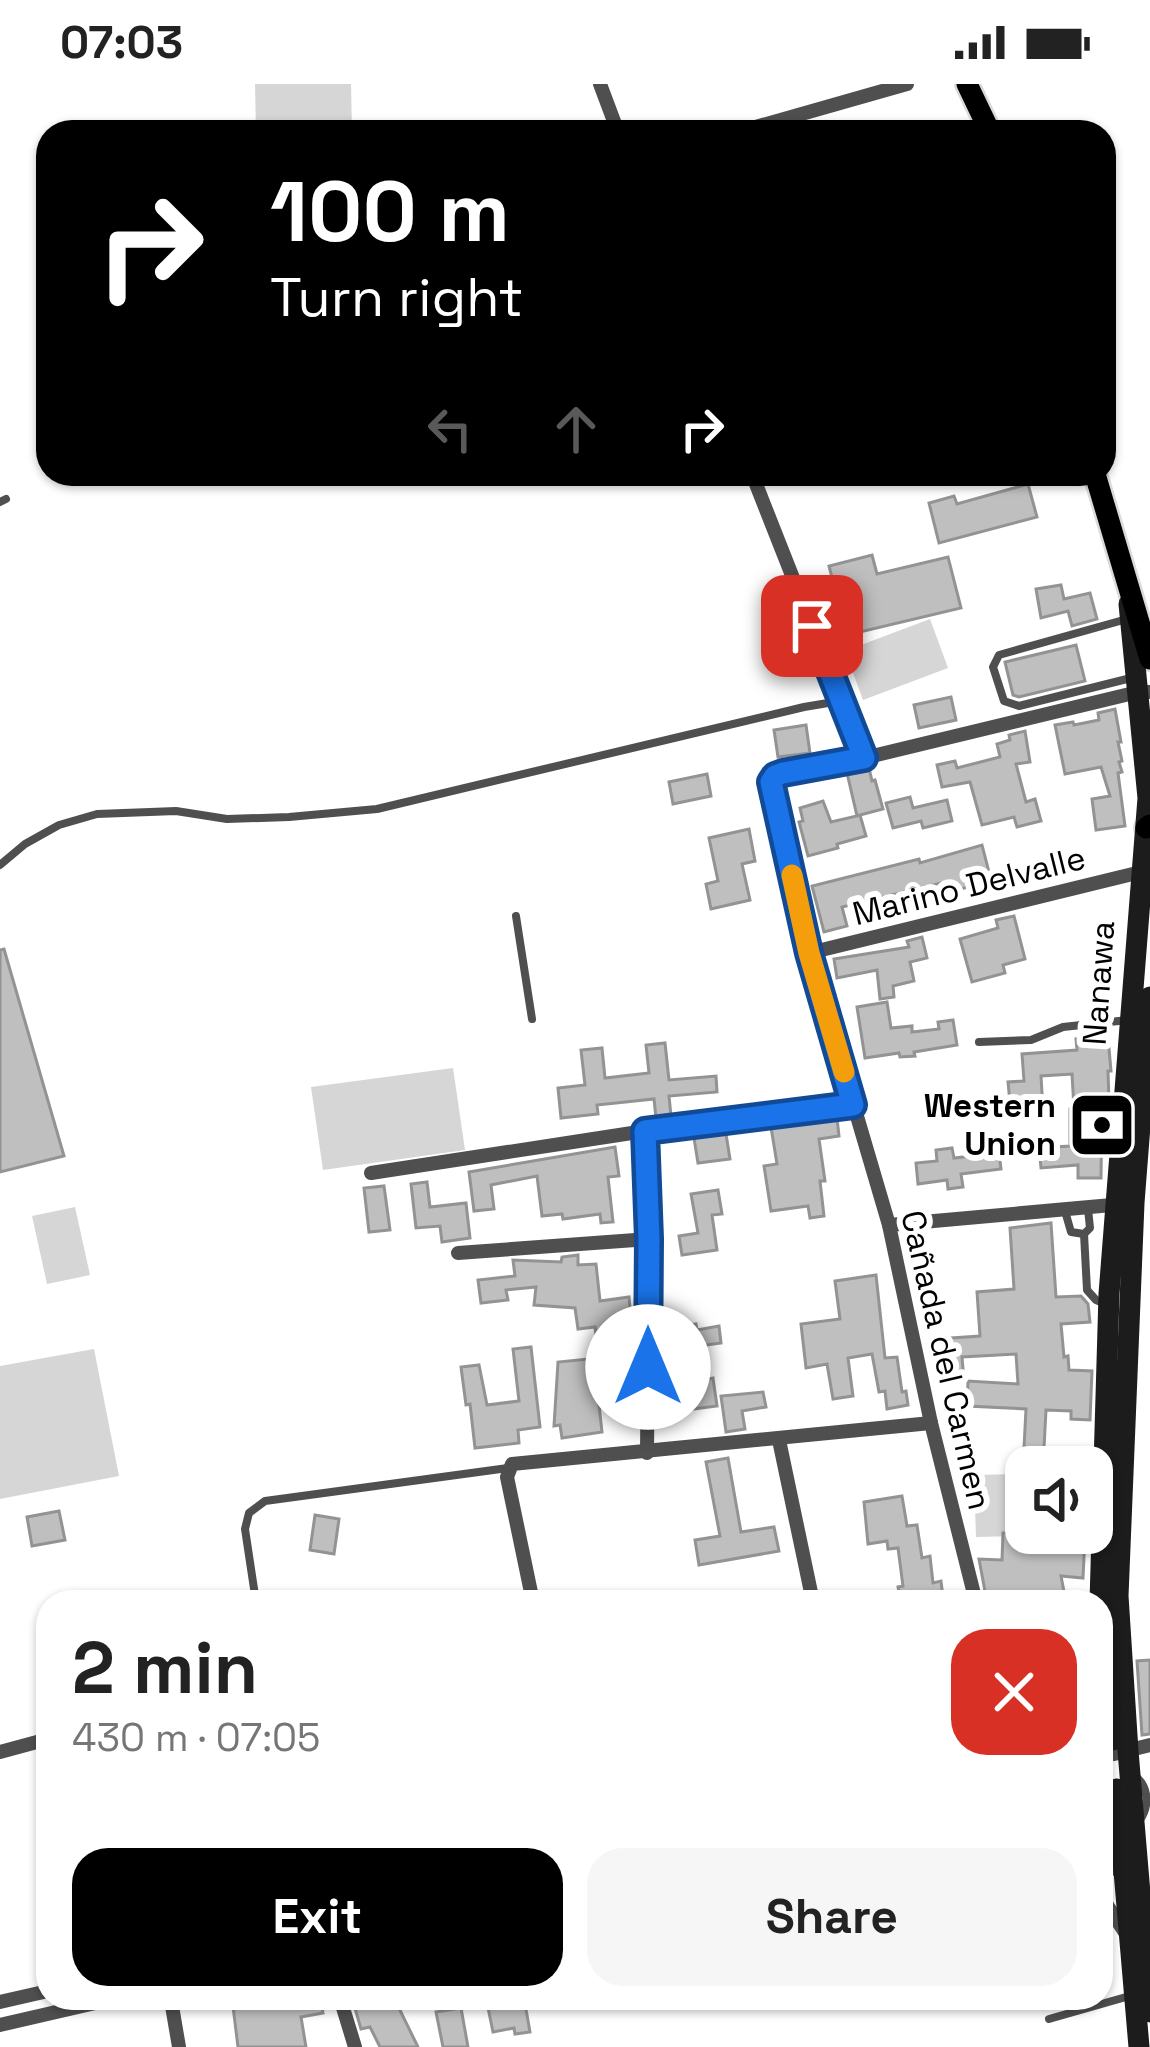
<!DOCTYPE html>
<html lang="en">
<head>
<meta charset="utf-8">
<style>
  body { margin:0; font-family:"Space Grotesk",sans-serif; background:#f6f6f6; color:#222; height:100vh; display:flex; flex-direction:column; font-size:45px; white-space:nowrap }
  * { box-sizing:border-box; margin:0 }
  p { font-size:39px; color:#767676 }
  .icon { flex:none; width:66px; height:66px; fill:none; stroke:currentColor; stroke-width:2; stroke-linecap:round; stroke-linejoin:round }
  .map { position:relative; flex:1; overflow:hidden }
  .sheet { position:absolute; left:36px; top:1506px; width:1077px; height:420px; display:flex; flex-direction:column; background:#fff; border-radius:36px; box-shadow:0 3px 9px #0004 }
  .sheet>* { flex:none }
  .top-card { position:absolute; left:36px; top:36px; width:1080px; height:366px; border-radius:36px; box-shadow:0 3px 9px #0004; background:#000; color:#fff; overflow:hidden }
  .tools { position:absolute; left:1005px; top:1362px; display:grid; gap:24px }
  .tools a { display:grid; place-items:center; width:108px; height:108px; border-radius:24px; background:#fff; box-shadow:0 3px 9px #0004; font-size:60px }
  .pin { position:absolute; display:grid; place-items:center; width:102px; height:102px; color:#fff; margin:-51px; border-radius:24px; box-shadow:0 6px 18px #0006 }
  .me { position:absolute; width:132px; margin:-66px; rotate:0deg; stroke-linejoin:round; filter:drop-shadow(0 0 9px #0008) }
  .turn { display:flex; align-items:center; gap:42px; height:252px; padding:0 36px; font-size:54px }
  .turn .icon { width:156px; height:156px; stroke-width:2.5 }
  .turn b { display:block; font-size:84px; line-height:102px }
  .lanes { display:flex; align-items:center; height:114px; padding:0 36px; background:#0003; justify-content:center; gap:60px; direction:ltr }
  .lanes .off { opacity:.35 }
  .round { display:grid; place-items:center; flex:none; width:126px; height:126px; border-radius:36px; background:#f6f6f6 }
  .headline { display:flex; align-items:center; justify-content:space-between; height:204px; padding:0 36px }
  h1 { font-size:72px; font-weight:800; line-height:90px }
  .cta { display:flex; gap:24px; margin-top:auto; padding:24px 36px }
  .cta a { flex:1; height:138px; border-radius:36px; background:#000; color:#fff; font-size:48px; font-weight:800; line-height:138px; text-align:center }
  .cta a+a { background:#f6f6f6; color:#222 }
  .status { display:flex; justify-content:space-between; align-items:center; height:84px; padding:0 60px; background:#fff; direction:ltr }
  .status svg { height:33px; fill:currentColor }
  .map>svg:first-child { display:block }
  .green { fill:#d6d6d6 }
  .building { fill:#bfbfbf; stroke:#939393; stroke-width:3 }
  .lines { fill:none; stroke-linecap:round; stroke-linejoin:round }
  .primary-casing { stroke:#dbdbdb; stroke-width:26 }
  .lane { stroke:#4f4f4f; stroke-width:8 }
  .street { stroke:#4f4f4f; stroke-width:14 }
  .secondary { stroke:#1c1c1c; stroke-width:21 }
  .primary { stroke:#000; stroke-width:21 }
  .route-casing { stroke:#114b97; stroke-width:30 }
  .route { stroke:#1a73e8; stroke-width:21 }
  .slow { stroke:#f59e0b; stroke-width:21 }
  .labels { text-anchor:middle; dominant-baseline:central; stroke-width:12; stroke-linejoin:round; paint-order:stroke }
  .street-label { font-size:33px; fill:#000; stroke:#fff }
  .poi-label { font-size:33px; font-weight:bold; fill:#000; stroke:#fff; text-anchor:end }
</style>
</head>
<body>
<div class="status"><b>07:03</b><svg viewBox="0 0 49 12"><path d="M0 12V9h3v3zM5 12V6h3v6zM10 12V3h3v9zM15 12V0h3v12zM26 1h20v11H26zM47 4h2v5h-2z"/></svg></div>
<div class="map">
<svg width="1150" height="1963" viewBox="0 0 1150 1963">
  <rect width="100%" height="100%" fill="#fff"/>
  <g class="green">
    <polygon points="255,0 351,0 352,48 256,48"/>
    <polygon points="930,535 948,584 863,616 845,567"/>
    <polygon points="453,984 465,1066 323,1086 311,1003"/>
    <polygon points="75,1123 90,1191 47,1200 32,1132"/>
    <polygon points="94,1265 119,1392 0,1415 0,1282"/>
    <polygon points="1016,1390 1019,1452 976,1453 974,1391"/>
  </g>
  <g class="building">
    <polygon points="1028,400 1037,433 939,459 929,419 954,412 957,420"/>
    <polygon points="872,471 877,490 948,473 961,524 839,553 827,502 834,501 829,482"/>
    <polygon points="1061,501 1064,515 1090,509 1097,535 1072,542 1068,527 1041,534 1036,505"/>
    <polygon points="1076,561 1085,597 1019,613 1013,611 1005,578"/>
    <polygon points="951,613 956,636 919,644 914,621"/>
    <polygon points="1115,625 1121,658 1118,658 1122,677 1119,678 1122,688 1118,689 1125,742 1096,746 1092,715 1110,712 1101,683 1065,690 1055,641 1073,638 1074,641 1099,636 1098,629"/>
    <polygon points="806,641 810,669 778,673 774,646"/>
    <polygon points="1025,647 1030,678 1016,680 1026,718 1035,715 1041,737 1017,743 1014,733 982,741 970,698 942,703 937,681 955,677 957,684 1000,673 997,660 1010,656 1009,651"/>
    <polygon points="869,684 872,697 875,696 883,725 860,731 866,752 837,760 838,764 808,772 799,738 803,737 800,724 823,717 831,738 857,732 847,689"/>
    <polygon points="707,690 711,712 673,720 669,698"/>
    <polygon points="910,713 913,724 947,716 952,737 923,744 921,737 893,744 886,719"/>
    <polygon points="749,745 755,777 742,780 750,816 711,825 706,800 718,797 709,754"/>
    <polygon points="982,761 991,796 944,810 941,799 842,823 847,842 824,848 812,802 919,775 920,779"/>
    <polygon points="1014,832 1025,875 1003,881 1005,889 972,898 960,855 998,844 996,836"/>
    <polygon points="922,853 927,874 910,878 914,897 893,902 894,913 880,915 877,886 837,894 834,875 909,863 907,857"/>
    <polygon points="4,865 64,1072 0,1088 0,866"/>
    <polygon points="887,918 891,944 912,942 912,948 939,945 938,938 953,936 957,961 914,968 915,972 900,973 899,969 865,974 857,923"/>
    <polygon points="1108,953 1111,987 1108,987 1109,1017 1102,1018 1101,1094 1078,1094 1078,1081 1041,1084 1039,1064 1070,1062 1070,1025 1074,1025 1072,990 1041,992 1043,1026 1011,1029 1008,998 1024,997 1022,970 1077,966 1076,955"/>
    <polygon points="665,959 669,996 716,992 717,1008 669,1012 671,1032 656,1034 654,1015 597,1021 598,1030 561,1034 558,1004 585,1001 581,966 602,964 605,994 649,989 646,961"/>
    <polygon points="837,1034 839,1052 819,1055 825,1097 820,1097 824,1132 810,1134 808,1122 771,1127 764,1082 777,1080 771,1043"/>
    <polygon points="726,1050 730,1075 698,1079 694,1054"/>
    <polygon points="615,1063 619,1092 608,1093 613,1138 601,1139 600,1130 563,1135 562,1130 542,1132 537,1092 491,1101 494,1125 474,1127 469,1088"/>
    <polygon points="952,1064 954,1074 999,1069 1001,1085 961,1090 963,1103 948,1105 947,1096 918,1100 916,1079 937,1077 936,1066"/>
    <polygon points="427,1098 430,1123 466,1119 470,1154 442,1158 440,1142 416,1144 411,1100"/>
    <polygon points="384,1102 390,1146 369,1148 364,1104"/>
    <polygon points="718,1106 722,1130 712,1131 717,1166 682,1171 679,1152 698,1149 691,1110"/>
    <polygon points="1051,1139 1056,1213 1081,1212 1088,1220 1090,1238 1061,1240 1064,1273 1068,1272 1069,1286 1092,1287 1090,1336 1071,1335 1071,1327 1046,1326 1043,1383 1023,1383 1026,1325 967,1322 968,1297 1018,1300 1016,1270 962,1273 964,1297 944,1298 942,1269 938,1269 937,1255 980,1252 977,1208 1014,1205 1010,1144"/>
    <polygon points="578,1171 578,1181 596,1180 600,1217 629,1213 631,1235 626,1235 630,1272 611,1275 614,1300 622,1299 624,1318 599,1321 602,1348 562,1354 560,1341 554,1342 558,1278 599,1274 595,1243 578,1245 575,1224 534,1221 536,1203 506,1206 508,1216 481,1219 478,1196 515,1192 513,1176 561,1178 562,1173"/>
    <polygon points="876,1191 885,1274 897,1273 902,1308 906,1307 908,1321 887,1325 885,1307 879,1308 872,1270 848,1274 853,1312 833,1315 827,1280 806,1284 801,1240 840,1235 835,1197"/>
    <polygon points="696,1240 697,1246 719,1242 721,1259 699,1262 704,1296 713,1294 717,1322 693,1325 689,1296 674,1298 672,1285 687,1283 681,1242"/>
    <polygon points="531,1263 540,1343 518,1346 519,1359 475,1364 470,1320 466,1321 461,1283 479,1281 487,1321 519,1317 513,1265"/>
    <polygon points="763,1308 766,1323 742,1327 745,1345 726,1348 721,1312"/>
    <polygon points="728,1374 741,1448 774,1443 779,1467 699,1481 695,1456 720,1452 706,1378"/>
    <polygon points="902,1412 907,1442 917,1441 922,1474 930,1472 933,1499 941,1497 943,1513 901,1518 898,1503 903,1502 898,1464 888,1465 887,1457 868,1460 864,1418"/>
    <polygon points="59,1427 65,1456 32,1462 27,1433"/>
    <polygon points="315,1431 339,1435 334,1470 310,1466"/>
    <polygon points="1003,1449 1085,1452 1083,1494 1061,1492 1066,1518 987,1518 979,1475 1002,1476"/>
    <polygon points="1150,1576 1150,1650 1142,1651 1137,1577"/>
    <polygon points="232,1914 320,1914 323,1929 301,1933 306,1963 238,1963"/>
    <polygon points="352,1914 394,1914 418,1963 380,1963 370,1943 361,1945"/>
    <polygon points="486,1914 524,1914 530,1948 515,1950 514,1944 493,1948"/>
    <polygon points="461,1924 468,1963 443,1963 436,1928"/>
  </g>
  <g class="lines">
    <g class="primary-casing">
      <g id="primary">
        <polyline points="967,0 990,48"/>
        <polyline points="1095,390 1150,575"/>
        <polyline points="1146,744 1150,741"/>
      </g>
    </g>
    <g class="lane">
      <polyline points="0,418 6,415"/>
      <polyline points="1127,535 999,571 993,583 1004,617 1019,622 1131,594"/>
      <polyline points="0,781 25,760 59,741 97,730 176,727 227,735 289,733 377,725 804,623 840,617"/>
      <polyline points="516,832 532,935"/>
      <polyline points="979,958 1031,956 1063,943 1128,936"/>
      <polyline points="1065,1127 1071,1148 1084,1150 1090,1144 1088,1125"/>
      <polyline points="1084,1150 1087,1206 1096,1216 1108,1221"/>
      <polyline points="256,1518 245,1445 249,1429 265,1417 508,1384"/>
      <path d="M1132,1690C1149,1700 1150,1721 1140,1736"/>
      <polyline points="1049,1935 1133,1911"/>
    </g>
    <g class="street">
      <polyline points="600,0 618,48"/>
      <polyline points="752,44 907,0"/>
      <polyline points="752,390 864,674"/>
      <polyline points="809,869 1141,788"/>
      <polyline points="645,1047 649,1155 647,1369"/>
      <polyline points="371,1089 645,1047 853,1021"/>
      <polyline points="889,1141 1123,1120"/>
      <polyline points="458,1169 649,1155"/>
      <polyline points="779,1356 813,1518"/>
      <polyline points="533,1518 507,1393 512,1380 931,1339"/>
      <polyline points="976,1518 931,1339 889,1141 809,869 771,698 775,692 783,689 864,674 1138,608 1150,608"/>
      <polyline points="0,1668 48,1655"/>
      <polyline points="1114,1670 1150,1661"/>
      <polyline points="1101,1779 1111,1785 1118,1783 1122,1776"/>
      <polyline points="1101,1812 1128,1853"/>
      <polyline points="173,1914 172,1922 179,1963"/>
      <polyline points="340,1914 355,1963"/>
      <polyline points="0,1918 48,1907"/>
      <polyline points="0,1941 117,1914"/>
    </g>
    <g class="secondary">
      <polyline points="1150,913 1134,1119 1118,1512 1128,1667 1150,1928"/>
      <polyline points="1100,1518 1109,1210 1148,714 1129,520"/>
      <polyline points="1101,1525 1113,1656"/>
      <polyline points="1117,1705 1139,1963"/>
    </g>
    <use href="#primary" class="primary"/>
  </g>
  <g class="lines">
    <g class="route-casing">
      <polyline id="route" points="648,1283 649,1155 645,1047 853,1021 809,869 771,698 775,692 783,689 864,674 812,542"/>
    </g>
    <use href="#route" class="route"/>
    <polyline class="slow" points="792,791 809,869 844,988"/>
  </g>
  <defs>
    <g id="bank-square" transform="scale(3.45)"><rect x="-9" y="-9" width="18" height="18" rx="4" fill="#000" stroke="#fff"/><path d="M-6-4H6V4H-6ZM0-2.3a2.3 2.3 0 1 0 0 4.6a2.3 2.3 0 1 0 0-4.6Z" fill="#fff"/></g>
  </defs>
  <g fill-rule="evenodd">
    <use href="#bank-square" x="1102" y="1041"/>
  </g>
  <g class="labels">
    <g class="street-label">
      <text transform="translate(969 802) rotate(-14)">Marino Delvalle</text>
      <text transform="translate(1099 899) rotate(-86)">Nanawa</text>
      <text transform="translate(946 1276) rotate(77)">Cañada del Carmen</text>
    </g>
    <g class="poi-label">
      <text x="1056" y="1022">Western<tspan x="1056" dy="38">Union</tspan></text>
    </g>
  </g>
</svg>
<div class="tools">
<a><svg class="icon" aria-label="sound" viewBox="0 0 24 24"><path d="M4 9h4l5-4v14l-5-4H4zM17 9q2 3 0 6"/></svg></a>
</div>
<div class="pin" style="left:812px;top:542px;background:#d93025"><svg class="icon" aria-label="arrive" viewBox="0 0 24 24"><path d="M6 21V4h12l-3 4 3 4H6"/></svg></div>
<svg class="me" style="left:648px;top:1283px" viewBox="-20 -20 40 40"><circle r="19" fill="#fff"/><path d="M0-13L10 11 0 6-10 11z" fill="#1a73e8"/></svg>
<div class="top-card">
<div class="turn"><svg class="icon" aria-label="right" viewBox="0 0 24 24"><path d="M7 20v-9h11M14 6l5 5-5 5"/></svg><div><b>100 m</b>Turn right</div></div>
<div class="lanes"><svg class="icon off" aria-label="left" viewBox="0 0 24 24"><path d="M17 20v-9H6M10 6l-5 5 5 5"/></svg><svg class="icon off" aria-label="ahead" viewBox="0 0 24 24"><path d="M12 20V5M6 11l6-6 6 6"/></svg><svg class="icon" aria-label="right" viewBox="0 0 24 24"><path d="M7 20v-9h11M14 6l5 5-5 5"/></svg></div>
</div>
<section class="sheet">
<div class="headline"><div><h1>2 min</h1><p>430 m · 07:05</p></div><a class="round" style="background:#d93025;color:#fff"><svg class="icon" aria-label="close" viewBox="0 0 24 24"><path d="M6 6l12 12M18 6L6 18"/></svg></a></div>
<div class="cta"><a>Exit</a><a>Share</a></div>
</section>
</div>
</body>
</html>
